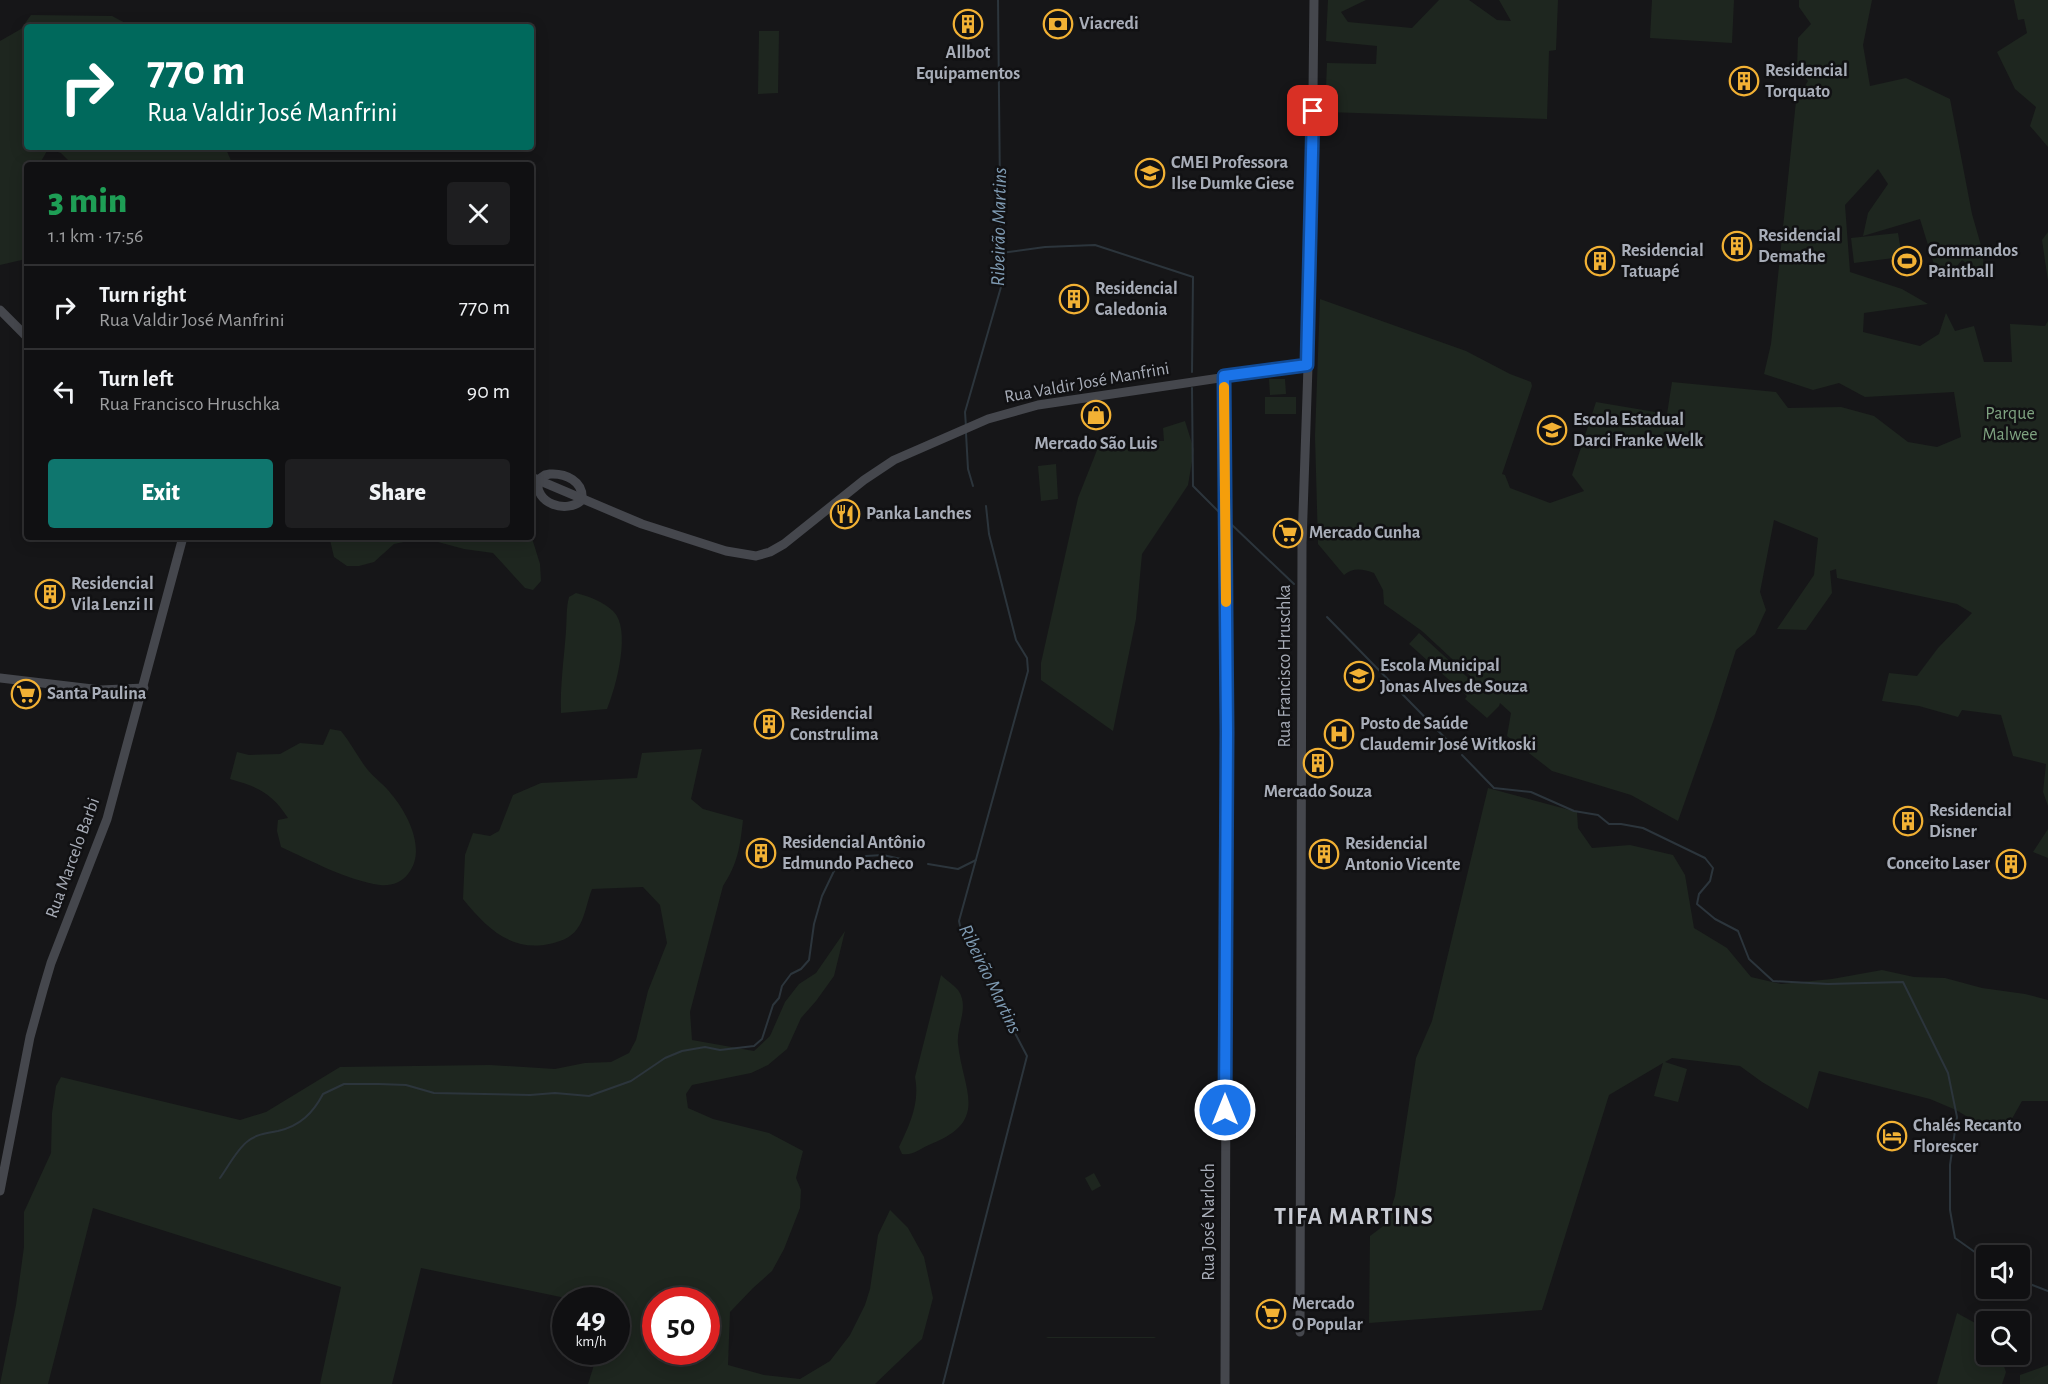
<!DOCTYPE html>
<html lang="en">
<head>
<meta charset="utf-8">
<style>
  body { margin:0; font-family:"Alegreya Sans",sans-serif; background:#1e1e20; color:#f1f3f6; height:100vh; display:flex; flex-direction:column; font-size:22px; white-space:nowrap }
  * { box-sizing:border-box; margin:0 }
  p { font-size:20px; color:#9c9d9f }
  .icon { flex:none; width:33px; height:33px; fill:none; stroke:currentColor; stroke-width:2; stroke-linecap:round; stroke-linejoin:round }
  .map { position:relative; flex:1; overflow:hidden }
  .details { position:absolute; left:24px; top:162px; width:510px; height:378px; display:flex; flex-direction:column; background:#101012; border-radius:6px; box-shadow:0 3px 15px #0003,0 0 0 2px #303032 }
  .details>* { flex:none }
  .hud { position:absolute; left:24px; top:24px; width:510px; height:126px; border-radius:6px; box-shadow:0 3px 15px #0003,0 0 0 2px #303032; background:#00695c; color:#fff; overflow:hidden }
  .tools { position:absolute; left:1976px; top:1245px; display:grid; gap:12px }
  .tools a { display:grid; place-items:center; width:54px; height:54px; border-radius:6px; background:#101012; box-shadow:0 3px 15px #0003,0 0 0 2px #303032; font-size:30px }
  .speed { position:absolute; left:552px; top:1287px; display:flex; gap:12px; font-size:30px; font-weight:700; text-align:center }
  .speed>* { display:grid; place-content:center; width:78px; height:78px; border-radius:50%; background:#101012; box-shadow:0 3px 15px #0003,0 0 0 2px #303032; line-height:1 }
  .speed small { font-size:15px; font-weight:400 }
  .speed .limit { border:9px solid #d22; background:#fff; color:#111 }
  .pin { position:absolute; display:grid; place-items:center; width:51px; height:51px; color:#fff; margin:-26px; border-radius:12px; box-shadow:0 3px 9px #0006 }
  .me { position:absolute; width:66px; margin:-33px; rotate:0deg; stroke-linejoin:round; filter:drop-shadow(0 0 4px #0008) }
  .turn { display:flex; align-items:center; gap:21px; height:126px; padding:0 24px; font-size:27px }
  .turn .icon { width:78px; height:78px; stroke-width:2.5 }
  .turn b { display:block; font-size:42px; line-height:51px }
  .round { display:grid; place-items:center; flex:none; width:63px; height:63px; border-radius:6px; background:#1e1e20 }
  .head { display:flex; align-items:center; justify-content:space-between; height:102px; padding:0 24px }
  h1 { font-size:36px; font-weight:800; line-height:45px; color:#1e9e55 }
  .primary-button { display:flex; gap:12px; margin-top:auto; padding:12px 24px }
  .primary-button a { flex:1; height:69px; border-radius:6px; background:#0f766e; color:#fff; font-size:24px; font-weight:800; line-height:69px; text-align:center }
  .primary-button a+a { background:#1e1e20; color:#f1f3f6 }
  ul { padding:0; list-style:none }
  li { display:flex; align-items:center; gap:18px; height:84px; padding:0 24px; border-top:2px solid #303032 }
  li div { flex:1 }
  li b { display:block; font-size:22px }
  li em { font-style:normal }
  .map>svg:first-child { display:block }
  .green { fill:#1e261f; fill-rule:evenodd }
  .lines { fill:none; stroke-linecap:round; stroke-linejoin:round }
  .stream { stroke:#2c353c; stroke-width:2 }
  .secondary { stroke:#45474d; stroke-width:9 }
  .route-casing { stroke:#114b97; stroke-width:15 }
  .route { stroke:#1a73e8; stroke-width:10 }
  .slow { stroke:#f59e0b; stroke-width:10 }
  .labels { text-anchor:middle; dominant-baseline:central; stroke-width:5; stroke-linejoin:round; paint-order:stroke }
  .poi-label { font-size:18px; font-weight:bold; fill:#a8adb8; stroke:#111113; text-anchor:start }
  .street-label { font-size:18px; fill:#a8adb8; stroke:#111113 }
  .park-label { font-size:18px; fill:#7fa381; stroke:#111113 }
  .water-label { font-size:20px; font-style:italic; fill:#7f9bb3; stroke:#111113 }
  .district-label { font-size:24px; font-weight:bold; letter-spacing:1.5px; fill:#c9ccd4; stroke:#111113 }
</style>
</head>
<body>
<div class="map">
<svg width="2048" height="1384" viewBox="0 0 2048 1384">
  <rect width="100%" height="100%" fill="#161618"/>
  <g class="green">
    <polygon points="1328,0 1366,0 1341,12 1348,22 1412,28 1439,0 1469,0 1497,20 1511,21 1499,0 1558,0 1556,50 1549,51 1547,119 1325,112 1327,63 1376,64 1377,46 1326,41"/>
    <polygon points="1652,0 1734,0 1732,43 1650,38"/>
    <path d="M1799,0H1872L1863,45L1870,86L1906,78L1950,99L1972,214L1982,249L1985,277L1962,260L1948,277L1936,271L1920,219L1863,236L1868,213L1888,184L1878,169L1845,205L1850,272L1902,289L1928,304L1864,313L1863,332L1920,346L1939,334L1946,313L1955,331L1974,326L1984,362H2012L2010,324L2045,326L2048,321V806L2043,792L2046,764L2013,756L2001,715L1962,710L1958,717L1919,706L1882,701L1889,673L1917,676L1938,648L1972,613L1957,604L1837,578L1836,569L1830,571L1832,593L1806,630L1777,629L1814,575L1818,538L1774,520L1760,592L1766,610L1755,634L1736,650L1714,719L1678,821L1631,795L1552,771L1507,736L1511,713L1500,703L1499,706L1487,718L1465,699L1467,696L1409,644L1419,633L1477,686L1479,684L1422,631L1384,604L1383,590L1374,573C1363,569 1353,567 1344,575L1318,544L1315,436L1320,299L1466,351L1510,374L1531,382L1532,386L1502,474L1505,475L1510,488L1550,503L1584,491L1572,475L1596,402L1667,414L1672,382L1776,392L1788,408L1841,407L1874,416L1908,442L1937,447L1961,437L1954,392L1865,397L1839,383L1813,390L1764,374L1771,344L1796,101L1808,81L1797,69L1798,38L1811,24L1799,7Z"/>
    <polygon points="2014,0 2048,0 2048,147 2030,126 2036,107 2015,89 1997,52 2027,33 2024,19 2018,20"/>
    <polygon points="31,15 112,16 133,27 27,27 27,147 225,147 233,165 73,165 61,153 48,149 39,165 27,165 27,292 26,259 0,265 0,41 21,29"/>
    <polygon points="759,31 779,31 778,93 758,94"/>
    <polygon points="2048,232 2048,281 2042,240"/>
    <polygon points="1898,233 1902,257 1854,263 1851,238"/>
    <polygon points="1269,379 1285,379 1286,394 1270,395"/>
    <rect x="1265" y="397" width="31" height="17"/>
    <polygon points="1185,421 1194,450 1188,485 1142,554 1136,619 1113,731 1041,680 1041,663 1078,498 1101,440 1164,441 1163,428"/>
    <polygon points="1056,464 1058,499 1041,501 1038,466"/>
    <polygon points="531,535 540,564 541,581 533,590 525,588 493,553 464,549 423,538 394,544 374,562 359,566 347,566 334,557 330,540 330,537 531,537"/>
    <path d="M576,593C590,597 602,601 613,611C632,629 616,687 607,709L561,713C560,685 564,659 566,631C567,619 566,608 569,597Z"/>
    <path d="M330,729L341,731C351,743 357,756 367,769C374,778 385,785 392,795C408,814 427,851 408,874C401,883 391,886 380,885C346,880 312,861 281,847L277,831L278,820L288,818C272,793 258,787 230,779L237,752L249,755L280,754L300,743L323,745Z"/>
    <path d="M702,749L691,799L703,809L743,820C740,847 738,863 723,886L690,1012L692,1040L754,1051L770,1036L785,1002L799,984L816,973L845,931L834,976L816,1001L801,1018L787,1049L768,1065L751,1073L692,1085L686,1094L688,1108L713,1119L769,1133L803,1151L796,1178L801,1190L800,1208L784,1249L772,1271L753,1288L730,1312L728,1365L764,1375L800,1379L830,1361L850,1335L865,1305L870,1289L878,1235L890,1210L908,1228L924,1257L933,1298L922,1339L875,1384H588L598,1352H616V1300H575L421,1268L392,1384H320L341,1287L93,1208L48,1384H0L16,1305L24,1247V1212L51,1153L52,1113L56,1086L61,1077L240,1120L266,1112L340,1067L490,1065L555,1069L585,1063L611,1062L629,1053L636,1040L648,991L667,943L660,905L643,887L592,889C587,901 585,919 577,929C571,938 559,942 549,944C510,952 486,927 463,899L465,855L473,833L490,836L499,831L513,795L541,783L637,778L642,753ZM656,1300H706V1352H656Z"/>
    <polygon points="1488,788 1577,812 1578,828 1592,848 1630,845 1673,855 1685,875 1694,928 1727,948 1751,977 1781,984 1832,979 1882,970 1914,977 1945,978 1982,988 2025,994 2048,1000 2048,1101 2022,1101 2005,1131 1983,1126 1956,1110 1930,1099 1819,1071 1808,1109 1762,1082 1740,1066 1672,1058 1665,1062 1687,1069 1678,1102 1654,1096 1663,1063 1609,1095 1542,1310 1369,1323 1370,1236 1386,1224 1395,1196 1416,1058 1432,1021"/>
    <polygon points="2048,829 2048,858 2033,852"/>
    <path d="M941,975C946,980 954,985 958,990C970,1007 956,1026 958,1044C963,1091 990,1120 931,1144C921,1148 913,1156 902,1154L899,1147C910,1124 920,1103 915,1077Z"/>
    <polygon points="1094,1173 1101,1186 1092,1191 1085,1178"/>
    <polygon points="1957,1313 1986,1329 1986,1354 2000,1355 2006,1372 2002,1384 1937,1384"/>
    <polygon points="1048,1337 1154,1337 1156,1338 1046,1338"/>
    <polygon points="2048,1365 2048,1384 2020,1384 2020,1375"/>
  </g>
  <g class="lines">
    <g class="stream">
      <polyline points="1001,253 1045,247 1095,245 1193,277 1192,372"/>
      <polyline points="1192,388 1193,486 1221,514"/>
      <polyline points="966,427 965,412 1001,287 998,0"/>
      <polyline points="966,433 968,469 973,486"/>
      <polyline points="1231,524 1294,584"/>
      <polyline points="1327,617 1452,745"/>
      <polyline points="1462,755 1494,788 1531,792 1574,811 1598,815 1609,824 1621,824 1643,828 1705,858 1713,868 1710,881 1699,894 1697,904 1715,919 1738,931 1749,959 1773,981 1828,984 1903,982 1948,1073 1957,1117 1950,1165 1950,1210 1955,1238 1986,1260"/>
      <polyline points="866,856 883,855 910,861"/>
      <polyline points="928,864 958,869 976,860"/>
      <path d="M220,1178C228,1167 237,1149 248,1141C257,1134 267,1133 278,1131C300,1126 313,1113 323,1094L344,1084H379L406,1085L434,1093L530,1095L555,1093L589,1096L631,1081L665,1058L682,1051L705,1047L720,1050L754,1046L762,1039L773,1005L779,998L782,986L791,974L801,969L809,960L814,924L822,896L834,871L846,862"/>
      <polyline points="2019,1280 2048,1291"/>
      <polyline points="943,1384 1027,1056 961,930 959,921 1028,671 1027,658 1016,640 989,534 986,506"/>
    </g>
    <g class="secondary">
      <polyline points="0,310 27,337"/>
      <polyline points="1224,376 1227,732 1225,1384"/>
      <path d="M550,474C565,473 584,481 582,500C567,514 534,504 538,480L545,475Z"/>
      <polyline points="531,477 642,524 726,551 756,556 770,552 784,544 864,480 894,460 988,419 1038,405 1307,365"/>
      <polyline points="0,678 101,690 144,688"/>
      <polyline points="0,1191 30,1037 43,990 51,963 107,819 183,537"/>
      <polyline points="1300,1332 1302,543 1311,278 1314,0"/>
    </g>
  </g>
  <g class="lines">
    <g class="route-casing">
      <polyline id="route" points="1225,1110 1227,732 1224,376 1307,365 1313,111"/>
    </g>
    <use href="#route" class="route"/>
    <polyline class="slow" points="1224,387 1226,602"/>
  </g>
  <defs>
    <g id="building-ring" transform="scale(1.5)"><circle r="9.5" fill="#111113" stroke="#f2b134" stroke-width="1.5"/><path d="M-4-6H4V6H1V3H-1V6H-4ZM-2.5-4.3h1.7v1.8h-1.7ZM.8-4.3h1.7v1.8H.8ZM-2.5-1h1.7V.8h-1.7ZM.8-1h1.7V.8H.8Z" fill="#f2b134"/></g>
    <g id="bank-ring" transform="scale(1.5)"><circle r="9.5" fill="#111113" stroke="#f2b134" stroke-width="1.5"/><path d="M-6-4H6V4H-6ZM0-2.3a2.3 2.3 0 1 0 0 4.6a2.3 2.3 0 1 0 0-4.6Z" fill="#f2b134"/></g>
    <g id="school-ring" transform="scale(1.5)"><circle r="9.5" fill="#111113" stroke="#f2b134" stroke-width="1.5"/><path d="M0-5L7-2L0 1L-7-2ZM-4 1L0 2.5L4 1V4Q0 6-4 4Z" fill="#f2b134"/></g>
    <g id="stadium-ring" transform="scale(1.5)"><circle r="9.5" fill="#111113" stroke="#f2b134" stroke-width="1.5"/><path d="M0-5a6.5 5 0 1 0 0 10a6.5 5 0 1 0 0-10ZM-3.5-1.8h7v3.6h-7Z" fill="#f2b134"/></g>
    <g id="shop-ring" transform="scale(1.5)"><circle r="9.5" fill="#111113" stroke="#f2b134" stroke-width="1.5"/><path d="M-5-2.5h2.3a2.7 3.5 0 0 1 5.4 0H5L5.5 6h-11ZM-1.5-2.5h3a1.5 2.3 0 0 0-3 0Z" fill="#f2b134"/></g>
    <g id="restaurant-ring" transform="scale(1.5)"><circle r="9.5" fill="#111113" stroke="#f2b134" stroke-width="1.5"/><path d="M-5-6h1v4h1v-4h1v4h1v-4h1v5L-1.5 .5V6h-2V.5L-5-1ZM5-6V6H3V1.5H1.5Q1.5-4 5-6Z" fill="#f2b134"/></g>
    <g id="supermarket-ring" transform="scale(1.5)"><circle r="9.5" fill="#111113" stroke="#f2b134" stroke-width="1.5"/><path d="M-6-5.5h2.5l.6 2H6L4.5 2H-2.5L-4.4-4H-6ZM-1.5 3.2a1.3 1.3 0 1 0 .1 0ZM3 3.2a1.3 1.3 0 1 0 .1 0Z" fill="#f2b134"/></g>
    <g id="hospital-ring" transform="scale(1.5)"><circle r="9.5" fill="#111113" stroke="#f2b134" stroke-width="1.5"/><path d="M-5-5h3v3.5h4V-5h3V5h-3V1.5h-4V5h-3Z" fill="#f2b134"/></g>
    <g id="hotel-ring" transform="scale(1.5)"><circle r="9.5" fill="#111113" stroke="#f2b134" stroke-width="1.5"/><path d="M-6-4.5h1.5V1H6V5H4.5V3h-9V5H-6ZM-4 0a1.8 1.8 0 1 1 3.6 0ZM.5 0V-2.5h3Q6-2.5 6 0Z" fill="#f2b134"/></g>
  </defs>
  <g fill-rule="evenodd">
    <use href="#building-ring" x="968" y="24"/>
    <use href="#bank-ring" x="1058" y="24"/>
    <use href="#building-ring" x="1744" y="81"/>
    <use href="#school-ring" x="1150" y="173"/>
    <use href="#building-ring" x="1737" y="246"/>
    <use href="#building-ring" x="1600" y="261"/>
    <use href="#stadium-ring" x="1907" y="261"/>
    <use href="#building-ring" x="1074" y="299"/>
    <use href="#shop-ring" x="1096" y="415"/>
    <use href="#school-ring" x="1552" y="430"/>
    <use href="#restaurant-ring" x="845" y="514"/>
    <use href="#supermarket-ring" x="1288" y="533"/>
    <use href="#building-ring" x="50" y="594"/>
    <use href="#school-ring" x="1359" y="676"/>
    <use href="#supermarket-ring" x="26" y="694"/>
    <use href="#building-ring" x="769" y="724"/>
    <use href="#hospital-ring" x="1339" y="734"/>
    <use href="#building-ring" x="1318" y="763"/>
    <use href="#building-ring" x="1908" y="821"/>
    <use href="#building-ring" x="761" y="853"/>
    <use href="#building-ring" x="1324" y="854"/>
    <use href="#building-ring" x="2011" y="864"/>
    <use href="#hotel-ring" x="1892" y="1136"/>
    <use href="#supermarket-ring" x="1271" y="1314"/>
  </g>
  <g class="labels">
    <g class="poi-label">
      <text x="1079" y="24">Viacredi</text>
      <text x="968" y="53" text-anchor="middle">Allbot<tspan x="968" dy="21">Equipamentos</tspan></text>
      <text x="1765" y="71">Residencial<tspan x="1765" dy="21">Torquato</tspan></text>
      <text x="1171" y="163">CMEI Professora<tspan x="1171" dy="21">Ilse Dumke Giese</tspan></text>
      <text x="1758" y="236">Residencial<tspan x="1758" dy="21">Demathe</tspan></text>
      <text x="1621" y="251">Residencial<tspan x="1621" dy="21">Tatuapé</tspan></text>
      <text x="1928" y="251">Commandos<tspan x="1928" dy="21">Paintball</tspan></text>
      <text x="1095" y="289">Residencial<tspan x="1095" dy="21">Caledonia</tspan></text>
      <text x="1573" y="420">Escola Estadual<tspan x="1573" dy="21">Darci Franke Welk</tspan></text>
      <text x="1096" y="444" text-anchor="middle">Mercado São Luis</text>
      <text x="866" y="514">Panka Lanches</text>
      <text x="1309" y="533">Mercado Cunha</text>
      <text x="71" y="584">Residencial<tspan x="71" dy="21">Vila Lenzi II</tspan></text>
      <text x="1380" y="666">Escola Municipal<tspan x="1380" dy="21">Jonas Alves de Souza</tspan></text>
      <text x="47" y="694">Santa Paulina</text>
      <text x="790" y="714">Residencial<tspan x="790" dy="21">Construlima</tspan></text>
      <text x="1360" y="724">Posto de Saúde<tspan x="1360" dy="21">Claudemir José Witkoski</tspan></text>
      <text x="1318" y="792" text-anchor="middle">Mercado Souza</text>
      <text x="1929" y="811">Residencial<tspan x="1929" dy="21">Disner</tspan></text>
      <text x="782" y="843">Residencial Antônio<tspan x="782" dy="21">Edmundo Pacheco</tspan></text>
      <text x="1345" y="844">Residencial<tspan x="1345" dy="21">Antonio Vicente</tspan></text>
      <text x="1990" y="864" text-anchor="end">Conceito Laser</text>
      <text x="1913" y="1126">Chalés Recanto<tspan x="1913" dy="21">Florescer</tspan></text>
      <text x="1292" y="1304">Mercado<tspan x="1292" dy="21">O Popular</tspan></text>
    </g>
    <g class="street-label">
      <text transform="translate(1087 383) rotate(-10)">Rua Valdir José Manfrini</text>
      <text transform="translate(1285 666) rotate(-90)">Rua Francisco Hruschka</text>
      <text transform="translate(73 858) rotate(-70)">Rua Marcelo Barbi</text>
      <text transform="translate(1209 1222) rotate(-90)">Rua José Narloch</text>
    </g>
    <g class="park-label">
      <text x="2010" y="414">Parque<tspan x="2010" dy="21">Malwee</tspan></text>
    </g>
    <g class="water-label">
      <text transform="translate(999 227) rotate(-89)">Ribeirão Martins</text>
      <text transform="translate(990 979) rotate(64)">Ribeirão Martins</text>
    </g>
    <g class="district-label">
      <text x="1354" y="1217">TIFA MARTINS</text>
    </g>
  </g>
</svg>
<div class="tools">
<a><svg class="icon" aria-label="sound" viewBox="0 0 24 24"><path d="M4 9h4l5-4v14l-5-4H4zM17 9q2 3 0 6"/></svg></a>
<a><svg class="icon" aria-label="search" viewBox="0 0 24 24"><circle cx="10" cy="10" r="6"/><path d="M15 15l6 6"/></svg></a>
</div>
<div class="speed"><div>49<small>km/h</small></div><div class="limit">50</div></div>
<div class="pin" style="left:1313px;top:111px;background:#d93025"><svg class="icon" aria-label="arrive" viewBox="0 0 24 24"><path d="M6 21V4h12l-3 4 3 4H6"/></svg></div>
<svg class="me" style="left:1225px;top:1110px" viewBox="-20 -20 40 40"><circle r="17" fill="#1a73e8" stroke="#fff" stroke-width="3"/><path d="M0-11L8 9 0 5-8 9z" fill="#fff"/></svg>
<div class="hud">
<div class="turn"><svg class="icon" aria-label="right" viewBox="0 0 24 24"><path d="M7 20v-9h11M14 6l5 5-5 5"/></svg><div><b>770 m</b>Rua Valdir José Manfrini</div></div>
</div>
<section class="details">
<div class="head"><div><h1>3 min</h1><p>1.1 km · 17:56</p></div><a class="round"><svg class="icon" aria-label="close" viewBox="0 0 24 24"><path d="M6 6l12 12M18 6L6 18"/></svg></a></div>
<ul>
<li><svg class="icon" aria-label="right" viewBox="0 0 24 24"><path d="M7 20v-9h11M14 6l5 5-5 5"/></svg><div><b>Turn right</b><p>Rua Valdir José Manfrini</p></div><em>770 m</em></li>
<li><svg class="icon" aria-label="left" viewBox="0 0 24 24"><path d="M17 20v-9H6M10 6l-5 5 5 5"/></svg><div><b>Turn left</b><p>Rua Francisco Hruschka</p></div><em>90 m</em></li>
</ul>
<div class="primary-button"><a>Exit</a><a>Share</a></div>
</section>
</div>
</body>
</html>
